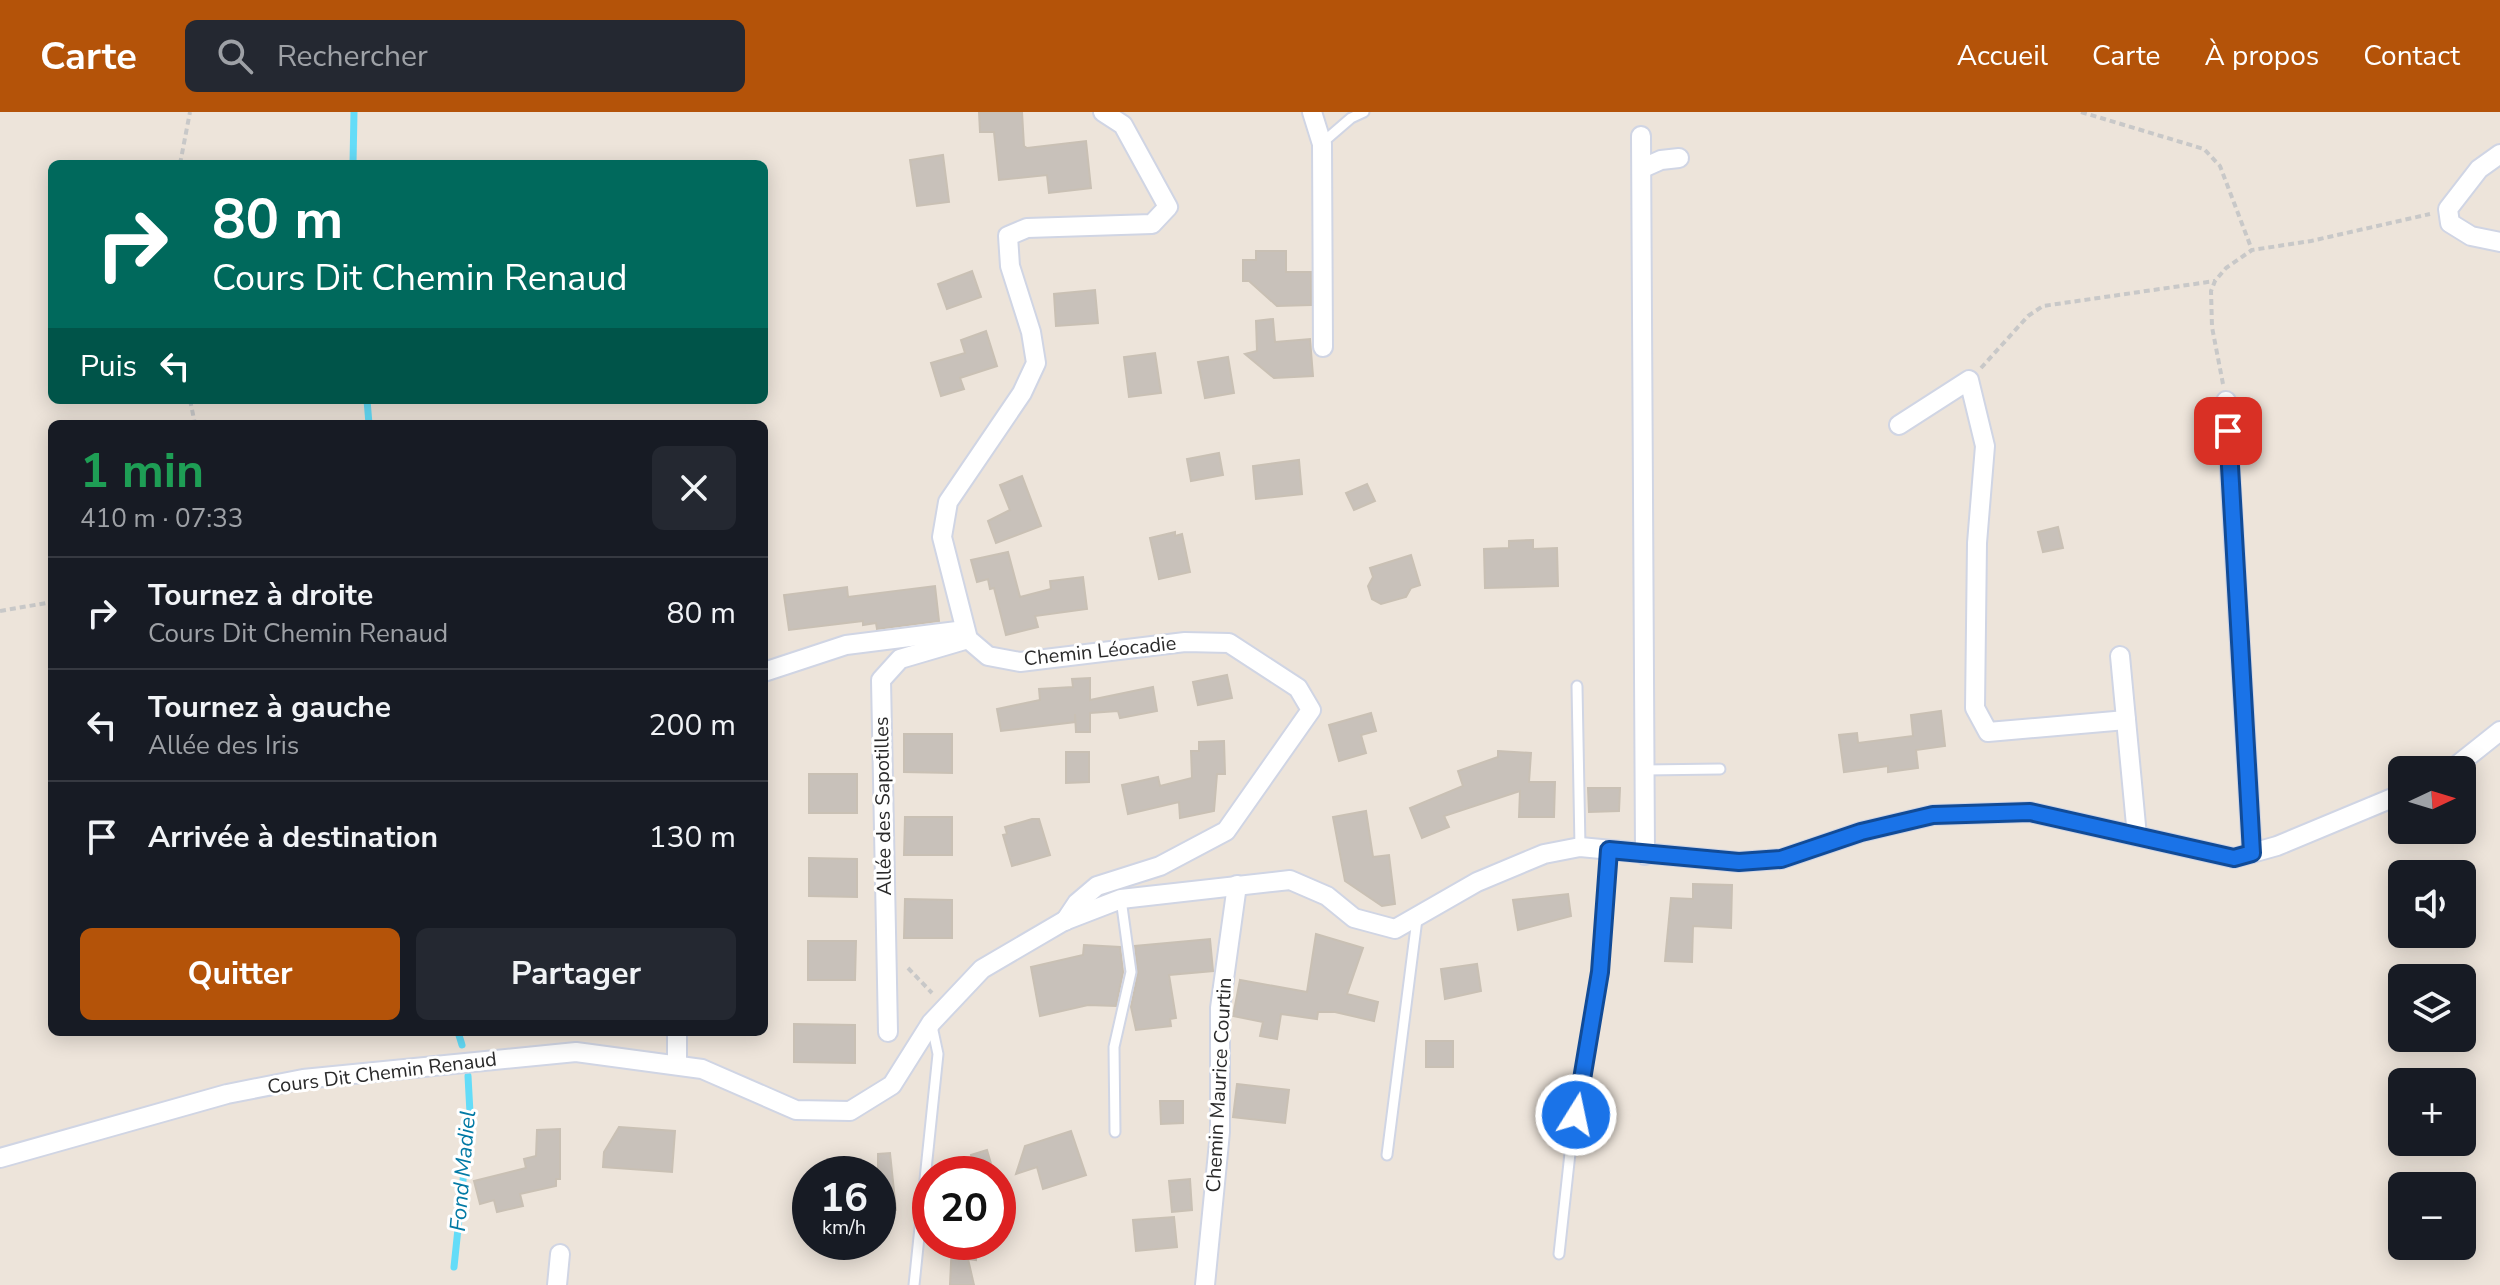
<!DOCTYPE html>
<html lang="fr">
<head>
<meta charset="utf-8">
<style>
  body { margin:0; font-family:"Nunito Sans",sans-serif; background:#242831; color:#f1f3f6; height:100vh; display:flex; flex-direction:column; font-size:30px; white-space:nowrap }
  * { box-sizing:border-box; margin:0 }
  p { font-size:26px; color:#9ea1a6 }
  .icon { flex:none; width:44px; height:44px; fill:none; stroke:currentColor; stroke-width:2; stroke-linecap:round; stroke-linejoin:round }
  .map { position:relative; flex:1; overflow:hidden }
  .details { position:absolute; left:48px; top:308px; width:720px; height:616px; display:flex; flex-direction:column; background:#171b24; border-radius:12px; box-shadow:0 4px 20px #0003 }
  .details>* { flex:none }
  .hud { position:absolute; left:48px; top:48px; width:720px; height:244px; border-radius:12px; box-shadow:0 4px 20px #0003; background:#00695c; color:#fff; overflow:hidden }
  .needle { width:52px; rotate:86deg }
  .buttons { position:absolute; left:2388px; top:644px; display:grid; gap:16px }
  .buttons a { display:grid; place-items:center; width:88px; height:88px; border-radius:12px; background:#171b24; box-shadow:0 4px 20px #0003; font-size:40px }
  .speed { position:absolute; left:792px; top:1044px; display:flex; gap:16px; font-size:40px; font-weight:700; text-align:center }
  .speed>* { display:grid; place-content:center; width:104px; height:104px; border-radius:50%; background:#171b24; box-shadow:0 4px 20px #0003; line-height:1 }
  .speed small { font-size:20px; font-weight:400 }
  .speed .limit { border:12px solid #d22; background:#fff; color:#111 }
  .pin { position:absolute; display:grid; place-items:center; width:68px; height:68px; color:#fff; margin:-34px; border-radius:16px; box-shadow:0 4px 12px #0006 }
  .me { position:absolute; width:88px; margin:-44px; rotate:10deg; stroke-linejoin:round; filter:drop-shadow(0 0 6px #0008) }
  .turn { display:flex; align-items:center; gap:28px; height:168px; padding:0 32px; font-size:36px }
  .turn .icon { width:104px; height:104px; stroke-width:2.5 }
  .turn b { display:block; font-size:56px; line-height:68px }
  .then { display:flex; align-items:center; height:76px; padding:0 32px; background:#0003; gap:16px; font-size:30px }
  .round { display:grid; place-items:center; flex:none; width:84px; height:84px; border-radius:12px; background:#242831 }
  .head { display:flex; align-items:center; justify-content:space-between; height:136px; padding:0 32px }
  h1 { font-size:48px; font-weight:700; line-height:60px; color:#1e9e55 }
  .primary-button { display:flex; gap:16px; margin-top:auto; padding:16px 32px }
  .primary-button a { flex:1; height:92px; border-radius:12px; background:#b45309; color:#fff; font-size:32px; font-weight:700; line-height:92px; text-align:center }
  .primary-button a+a { background:#242831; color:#f1f3f6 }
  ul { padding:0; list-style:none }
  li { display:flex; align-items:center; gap:24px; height:112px; padding:0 32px; border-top:2px solid #363941 }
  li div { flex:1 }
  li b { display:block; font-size:30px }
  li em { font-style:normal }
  header { display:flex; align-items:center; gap:48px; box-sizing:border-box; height:112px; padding:0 40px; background:#b45309; color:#fff }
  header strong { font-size:38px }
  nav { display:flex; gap:44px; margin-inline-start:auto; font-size:28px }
  .search { width:560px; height:72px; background:#242831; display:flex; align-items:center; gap:20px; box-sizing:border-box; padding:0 28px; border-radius:12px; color:#9ea1a6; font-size:30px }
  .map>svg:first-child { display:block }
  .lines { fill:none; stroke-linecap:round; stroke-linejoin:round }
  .stream { stroke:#64dcf8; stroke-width:7 }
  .building { fill:#c8c1ba; stroke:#c9c0b4; stroke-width:2 }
  .service-casing { stroke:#d0d5e4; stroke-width:13 }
  .minor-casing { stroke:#d0d5e4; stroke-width:22 }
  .path { stroke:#c8c8c8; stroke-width:4; stroke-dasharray:6 4; stroke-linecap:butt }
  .service { stroke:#fff; stroke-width:9 }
  .minor { stroke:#fff; stroke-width:18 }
  .route-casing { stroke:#114b97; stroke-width:20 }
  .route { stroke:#1a73e8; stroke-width:14 }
  .labels { text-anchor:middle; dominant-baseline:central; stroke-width:6; stroke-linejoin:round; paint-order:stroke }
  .street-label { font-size:20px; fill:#2a2a2a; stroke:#fff }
  .water-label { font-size:22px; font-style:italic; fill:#027aa5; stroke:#fff }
</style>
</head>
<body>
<header>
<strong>Carte</strong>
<div class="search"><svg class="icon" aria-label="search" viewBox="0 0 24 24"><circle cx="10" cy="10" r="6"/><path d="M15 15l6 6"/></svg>Rechercher</div>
<nav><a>Accueil</a><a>Carte</a><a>À propos</a><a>Contact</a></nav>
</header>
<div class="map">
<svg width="2500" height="1173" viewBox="0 0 2500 1173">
  <rect width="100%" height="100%" fill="#ede4da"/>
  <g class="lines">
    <g class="stream">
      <polyline points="353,52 354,0"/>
      <polyline points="367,288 369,312"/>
      <polyline points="458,920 462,933"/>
      <polyline points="454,1155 470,1001 468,964"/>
    </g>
  </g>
  <g class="building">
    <polygon points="979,0 1022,0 1024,34 1027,36 1086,29 1091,76 1049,81 1047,63 999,68 994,20 980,20"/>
    <polygon points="943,43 949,90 917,94 910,48"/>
    <polygon points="1256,139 1286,139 1286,160 1311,160 1311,193 1277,194 1249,169 1243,169 1243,148 1256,148"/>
    <polygon points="972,159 981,185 947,197 938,172"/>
    <polygon points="1095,178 1098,211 1056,214 1054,182"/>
    <polygon points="1273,207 1275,230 1310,227 1313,264 1274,266 1245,242 1257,239 1256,209"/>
    <polygon points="986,219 997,254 960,266 964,277 941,284 931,251 965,241 961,228"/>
    <polygon points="1155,241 1161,281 1129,285 1124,245"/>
    <polygon points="1228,245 1234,281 1205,286 1198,250"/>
    <polygon points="1219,341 1223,363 1191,369 1187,347"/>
    <polygon points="1299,348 1302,382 1256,387 1253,354"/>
    <polygon points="1022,364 1041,414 996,431 988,409 1010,398 1000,373"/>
    <polygon points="1367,372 1375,389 1354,398 1346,381"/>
    <polygon points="2058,415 2063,436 2043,440 2038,420"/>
    <polygon points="1175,420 1175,424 1182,422 1190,460 1159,467 1150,426"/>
    <polygon points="1533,428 1533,437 1557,436 1558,474 1485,476 1484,437 1509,436 1509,429"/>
    <polygon points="1008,440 1020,485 1051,477 1050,469 1083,465 1087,497 1035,504 1038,515 1006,523 994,476 990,477 988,467 977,470 971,448"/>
    <polygon points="1411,443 1420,473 1411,476 1406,485 1381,492 1372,487 1368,474 1373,465 1370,456"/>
    <polygon points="935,474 939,509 877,517 876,511 863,513 863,509 789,518 784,483 847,475 848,485"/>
    <polygon points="1227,563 1232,586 1198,593 1193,570"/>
    <polygon points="1090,566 1090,588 1153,575 1157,599 1120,606 1118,599 1090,601 1090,620 1076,620 1075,602 1075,610 1001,619 997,597 1040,588 1039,577 1073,575 1072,567"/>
    <polygon points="1941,599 1945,634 1916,638 1918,656 1888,660 1888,654 1844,660 1839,623 1857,621 1858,631 1913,624 1911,603"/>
    <polygon points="1371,601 1376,619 1361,623 1366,641 1339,649 1329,613"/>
    <polygon points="904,622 952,622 952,661 904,660"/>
    <polygon points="1224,629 1225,662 1217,662 1214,699 1180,706 1179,690 1128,702 1122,673 1158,665 1160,674 1192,666 1191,639 1199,639 1199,630"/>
    <polygon points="1498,639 1531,641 1529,670 1555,670 1554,705 1519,705 1520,679 1444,704 1449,715 1422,726 1410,696 1463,674 1458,659 1498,645"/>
    <polygon points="1066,640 1089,640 1089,670 1066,671"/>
    <rect x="809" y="662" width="48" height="39"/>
    <polygon points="1588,676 1620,676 1619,699 1589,700"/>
    <polygon points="1366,699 1373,745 1389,743 1395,792 1382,794 1345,769 1333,705"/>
    <polygon points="905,705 952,705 952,743 904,743"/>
    <polygon points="1032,707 1039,707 1050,743 1012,754 1003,723 1007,722 1005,715"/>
    <polygon points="809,746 857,747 857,785 809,784"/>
    <polygon points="1693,772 1732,773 1731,816 1693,814 1692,850 1665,849 1671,786 1693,787"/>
    <polygon points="1568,782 1571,804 1518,818 1513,788"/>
    <polygon points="905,787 952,788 952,826 904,826"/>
    <polygon points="1316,822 1363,836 1347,882 1378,890 1374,909 1335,900 1318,900 1317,907 1281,902 1277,927 1260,924 1263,910 1233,904 1240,868 1307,880"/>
    <polygon points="1210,827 1213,859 1169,863 1176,906 1170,907 1171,914 1136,918 1131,895 1138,861 1135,834"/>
    <polygon points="808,829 856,829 855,868 808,868"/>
    <polygon points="1084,833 1120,835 1123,860 1116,894 1088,893 1040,904 1031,855 1083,843"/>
    <polygon points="1477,852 1481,879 1445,887 1441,857"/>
    <polygon points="794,912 855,913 855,951 794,950"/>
    <rect x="1426" y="929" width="27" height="26"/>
    <polygon points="1237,972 1289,978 1285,1011 1233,1005"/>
    <polygon points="1160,989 1183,989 1183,1011 1161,1012"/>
    <polygon points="619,1015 675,1019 672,1060 603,1055 604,1040"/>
    <polygon points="560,1017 560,1067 556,1067 556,1074 520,1082 523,1094 497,1100 494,1088 480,1092 474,1069 526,1056 524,1047 536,1044 537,1018"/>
    <polygon points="1071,1019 1086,1063 1043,1077 1037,1055 1016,1062 1025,1034"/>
    <polygon points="987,1038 994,1062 976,1062 971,1043"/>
    <polygon points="890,1041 896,1098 878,1101 878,1042"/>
    <polygon points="1190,1067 1192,1098 1172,1100 1169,1069"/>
    <polygon points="1174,1105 1177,1135 1136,1139 1133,1108"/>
    <polygon points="952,1130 977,1130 976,1148 968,1147 974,1173 950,1173"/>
  </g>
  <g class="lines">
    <g class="service-casing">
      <g id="service">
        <polyline points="1322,31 1351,6 1364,0"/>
        <polyline points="1577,574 1580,735"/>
        <polyline points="1645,658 1720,657"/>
        <polyline points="1115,1020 1114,935 1131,860 1121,787"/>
        <polyline points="1387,1043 1417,807"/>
        <polyline points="1559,1142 1571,1032 1600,860 1609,738"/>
        <polyline points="914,1173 938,942 932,914"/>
      </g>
    </g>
    <g class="minor-casing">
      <g id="minor">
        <polyline points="1312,0 1322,32 1323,235"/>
        <polyline points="1641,24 1645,743"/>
        <polyline points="2500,42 2479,57 2448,97 2450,111 2471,124 2500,130"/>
        <polyline points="1643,56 1661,48 1679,46"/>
        <polyline points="2226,289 2252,741"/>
        <polyline points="1899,313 1969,268 1985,334 1977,431 1975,596 1988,620 2126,608"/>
        <polyline points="2120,544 2137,724"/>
        <polyline points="764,560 846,533 965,518"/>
        <polyline points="2451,658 2500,619"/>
        <polyline points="1065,809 1077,791 1097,774 1160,754 1226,719 1311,598 1298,576 1229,531 1185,530 1020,550 988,544 968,527 942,425 948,390 1022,281 1036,251 1031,220 1010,154 1008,124 1027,116 1152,112 1168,95 1123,13 1103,0"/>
        <polyline points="888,920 881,568 900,547 968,527"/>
        <polyline points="677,953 677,920"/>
        <polyline points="0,1046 227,982 303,967 576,940 702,957 796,998 850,999 892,973 931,911 982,857 1064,809 1121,787 1290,768 1327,784 1354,806 1395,817 1477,770 1544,742 1580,735 1739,750 1781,747 1861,720 1933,703 2030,700 2234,746 2277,734 2402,682"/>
        <polyline points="557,1173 560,1142"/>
        <polyline points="1205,1173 1220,1020 1220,896 1237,773"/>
      </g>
    </g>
    <g class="path">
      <polyline points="2081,0 2204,37 2220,54 2252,138"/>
      <polyline points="180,52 190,0"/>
      <polyline points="1981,256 2028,204 2043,194 2215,169"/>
      <polyline points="2223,272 2212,215 2211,179 2215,169 2226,156 2252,138 2311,129 2430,102"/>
      <polyline points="190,288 195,312"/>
      <polyline points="0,499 52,490"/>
      <polyline points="908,856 932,881"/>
    </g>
    <use href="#service" class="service"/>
    <use href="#minor" class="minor"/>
  </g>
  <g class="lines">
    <g class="route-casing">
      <polyline id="route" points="1576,1003 1600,860 1609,738 1739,750 1781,747 1861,720 1933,703 2030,700 2234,746 2252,741 2228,319"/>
    </g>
    <use href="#route" class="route"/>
  </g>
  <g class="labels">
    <g class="street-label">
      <text transform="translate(1100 539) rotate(-6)">Chemin Léocadie</text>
      <text transform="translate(883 694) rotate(-91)">Allée des Sapotilles</text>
      <text transform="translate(382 961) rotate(-7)">Cours Dit Chemin Renaud</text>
      <text transform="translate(1219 973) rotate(-87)">Chemin Maurice Courtin</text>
    </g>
    <g class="water-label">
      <text transform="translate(463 1059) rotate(-85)">Fond Madiel</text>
    </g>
  </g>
</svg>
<div class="buttons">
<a><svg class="needle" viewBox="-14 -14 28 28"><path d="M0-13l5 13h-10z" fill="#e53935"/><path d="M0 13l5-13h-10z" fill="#9ea1a6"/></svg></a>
<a><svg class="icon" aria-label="sound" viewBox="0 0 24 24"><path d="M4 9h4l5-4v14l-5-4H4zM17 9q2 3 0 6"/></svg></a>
<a><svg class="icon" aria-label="layers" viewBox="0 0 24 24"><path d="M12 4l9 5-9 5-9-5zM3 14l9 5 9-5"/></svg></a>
<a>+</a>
<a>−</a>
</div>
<div class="speed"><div>16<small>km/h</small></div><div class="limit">20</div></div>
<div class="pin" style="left:2228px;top:319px;background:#d93025"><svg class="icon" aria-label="arrive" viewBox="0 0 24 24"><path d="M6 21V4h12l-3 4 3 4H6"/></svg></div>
<svg class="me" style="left:1576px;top:1003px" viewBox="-20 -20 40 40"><circle r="17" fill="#1a73e8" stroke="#fff" stroke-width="3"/><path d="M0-11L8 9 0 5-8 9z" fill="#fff"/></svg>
<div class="hud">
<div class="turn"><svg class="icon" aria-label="right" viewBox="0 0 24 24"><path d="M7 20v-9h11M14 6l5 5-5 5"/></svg><div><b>80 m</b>Cours Dit Chemin Renaud</div></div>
<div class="then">Puis<svg class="icon" aria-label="left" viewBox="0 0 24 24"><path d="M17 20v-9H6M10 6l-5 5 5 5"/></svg></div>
</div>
<section class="details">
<div class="head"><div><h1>1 min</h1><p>410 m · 07:33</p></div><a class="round"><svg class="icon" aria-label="close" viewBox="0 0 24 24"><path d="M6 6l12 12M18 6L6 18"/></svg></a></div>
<ul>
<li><svg class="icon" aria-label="right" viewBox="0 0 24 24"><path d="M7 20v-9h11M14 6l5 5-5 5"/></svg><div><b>Tournez à droite</b><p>Cours Dit Chemin Renaud</p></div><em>80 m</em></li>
<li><svg class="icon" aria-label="left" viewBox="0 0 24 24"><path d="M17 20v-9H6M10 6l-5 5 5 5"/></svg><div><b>Tournez à gauche</b><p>Allée des Iris</p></div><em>200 m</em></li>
<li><svg class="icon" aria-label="arrive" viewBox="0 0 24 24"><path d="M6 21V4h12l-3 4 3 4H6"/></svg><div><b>Arrivée à destination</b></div><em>130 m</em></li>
</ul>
<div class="primary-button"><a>Quitter</a><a>Partager</a></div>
</section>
</div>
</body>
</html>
